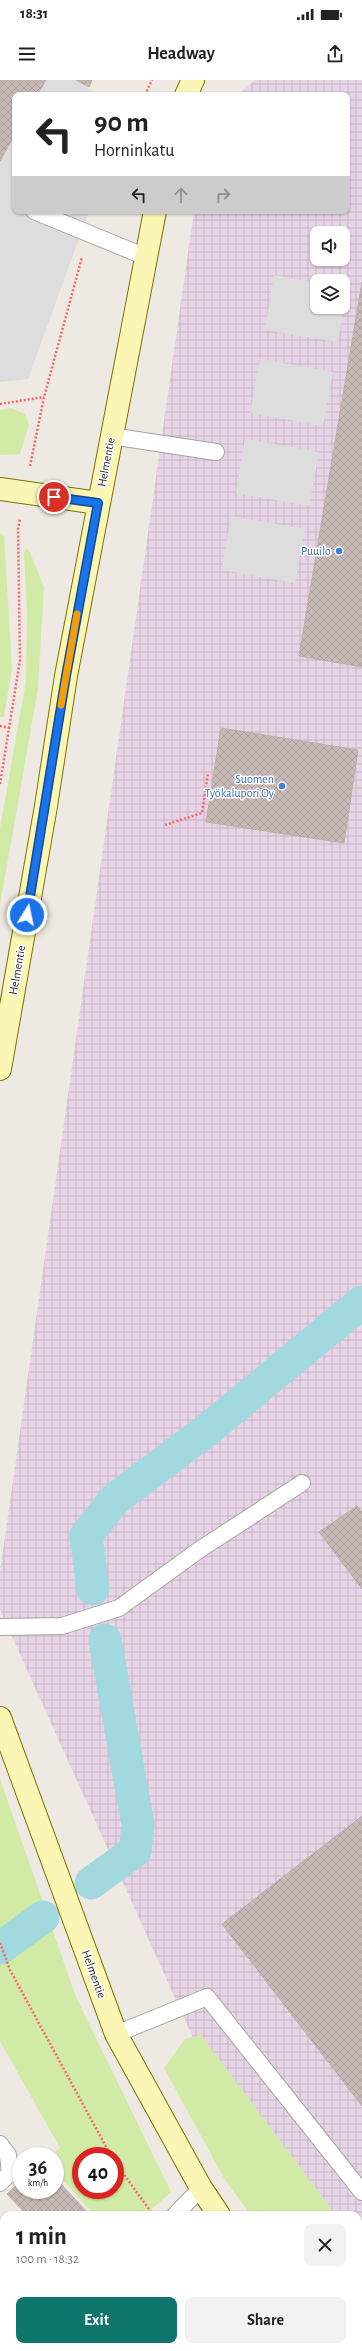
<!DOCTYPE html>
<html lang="en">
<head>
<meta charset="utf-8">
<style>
  body { margin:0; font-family:"Alegreya Sans",sans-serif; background:#f2f2f2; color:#222; height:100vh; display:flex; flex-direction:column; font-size:15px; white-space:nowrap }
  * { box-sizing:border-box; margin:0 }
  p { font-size:13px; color:#767676 }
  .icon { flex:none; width:22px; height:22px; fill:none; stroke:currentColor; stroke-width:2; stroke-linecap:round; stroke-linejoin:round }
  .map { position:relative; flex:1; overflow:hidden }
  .details { position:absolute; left:0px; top:2131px; width:362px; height:140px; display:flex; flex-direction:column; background:#fff; border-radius:12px 12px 0 0; box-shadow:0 1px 3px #0004 }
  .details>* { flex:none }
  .banner { position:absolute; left:12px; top:12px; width:338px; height:122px; border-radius:8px; box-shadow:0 1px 3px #0004; background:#fff; color:#222; overflow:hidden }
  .controls { position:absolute; left:310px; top:146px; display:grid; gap:8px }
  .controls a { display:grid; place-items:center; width:40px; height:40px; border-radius:8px; background:#fff; box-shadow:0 1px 3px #0004; font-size:20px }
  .speed { position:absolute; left:12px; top:2067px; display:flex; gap:8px; font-size:20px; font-weight:700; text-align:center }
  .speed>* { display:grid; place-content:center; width:52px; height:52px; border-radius:50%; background:#fff; box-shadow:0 1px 3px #0004; line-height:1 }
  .speed small { font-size:10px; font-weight:400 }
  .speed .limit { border:6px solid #d22; background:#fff; color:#111 }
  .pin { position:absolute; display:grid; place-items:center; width:34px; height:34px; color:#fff; margin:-17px; border:2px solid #fff; border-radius:50%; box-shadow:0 1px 4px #0007 }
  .me { position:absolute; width:44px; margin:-22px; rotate:10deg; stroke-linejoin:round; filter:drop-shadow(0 0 3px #0008) }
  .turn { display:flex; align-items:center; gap:14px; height:84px; padding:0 16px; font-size:18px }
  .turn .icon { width:52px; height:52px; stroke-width:2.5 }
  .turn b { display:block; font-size:28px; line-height:34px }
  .lanes { display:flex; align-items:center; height:38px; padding:0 16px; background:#0003; justify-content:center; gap:20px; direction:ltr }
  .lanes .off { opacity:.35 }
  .round { display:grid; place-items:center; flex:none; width:42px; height:42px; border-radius:8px; background:#f2f2f2 }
  .head { display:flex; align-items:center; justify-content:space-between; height:68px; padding:0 16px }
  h1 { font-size:24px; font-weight:600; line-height:30px }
  .button { display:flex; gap:8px; margin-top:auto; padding:8px 16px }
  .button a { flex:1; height:46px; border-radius:8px; background:#0f766e; color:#fff; font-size:16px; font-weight:600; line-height:46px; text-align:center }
  .button a+a { background:#f2f2f2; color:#222 }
  .status { display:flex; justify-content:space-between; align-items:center; height:28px; padding:0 20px; background:#fff; direction:ltr }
  .status svg { height:11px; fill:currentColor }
  header { display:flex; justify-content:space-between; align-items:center; height:52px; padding:0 16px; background:#fff; font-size:18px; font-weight:600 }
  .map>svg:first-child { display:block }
  .industrial { fill:url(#industrial-grid); fill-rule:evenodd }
  .grass { fill:#d1eba6; fill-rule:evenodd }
  .parking { fill:#ddd }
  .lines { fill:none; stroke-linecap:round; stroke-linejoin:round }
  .canal { stroke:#a1d9de; stroke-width:33 }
  .building { fill:url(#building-cross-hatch); stroke:#c1ada4 }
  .lane-casing { stroke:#a4a4a4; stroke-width:18 }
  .secondary-casing { stroke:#777401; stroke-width:24 }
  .path { stroke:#fe6469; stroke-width:2.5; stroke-dasharray:2 2; stroke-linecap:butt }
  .lane { stroke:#fff; stroke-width:16 }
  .secondary { stroke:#fcf6b4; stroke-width:22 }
  .route-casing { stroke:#114b97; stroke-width:10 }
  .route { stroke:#1a73e8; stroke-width:7 }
  .slow { stroke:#f59e0b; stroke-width:7 }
  .shop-dot { fill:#3f7fe0; stroke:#fff; stroke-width:1.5 }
  .labels { text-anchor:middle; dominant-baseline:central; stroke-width:3; stroke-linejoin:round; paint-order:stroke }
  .street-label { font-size:12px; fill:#1d1d1d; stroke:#fff }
  .shop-label { font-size:12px; fill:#366cbe; stroke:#fff; text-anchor:end }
</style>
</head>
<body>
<div class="status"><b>18:31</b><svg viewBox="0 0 49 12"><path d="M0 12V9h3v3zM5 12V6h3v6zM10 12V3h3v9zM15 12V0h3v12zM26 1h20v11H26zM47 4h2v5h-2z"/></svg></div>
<header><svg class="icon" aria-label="menu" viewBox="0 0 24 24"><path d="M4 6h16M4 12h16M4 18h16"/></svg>Headway<svg class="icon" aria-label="share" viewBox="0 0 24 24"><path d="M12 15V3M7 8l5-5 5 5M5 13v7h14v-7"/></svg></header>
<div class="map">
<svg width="362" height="2271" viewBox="0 0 362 2271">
  <defs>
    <pattern id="industrial-grid" width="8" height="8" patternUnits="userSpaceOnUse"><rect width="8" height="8" fill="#e8d4e7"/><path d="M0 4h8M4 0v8" fill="none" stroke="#c7b6c6"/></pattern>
    <pattern id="building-cross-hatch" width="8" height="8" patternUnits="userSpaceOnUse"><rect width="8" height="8" fill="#c7bab6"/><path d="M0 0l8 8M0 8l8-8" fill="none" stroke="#aa9f9c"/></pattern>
  </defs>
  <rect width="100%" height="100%" fill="#efe9e3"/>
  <path class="industrial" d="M255,0H362V2231L358,2226V2135H289L250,2084L0,1530V1492L194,131H347V15H238ZM317,153H343V179H317ZM317,201H343V227H317Z"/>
  <g class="grass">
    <polygon points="11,328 25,334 29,345 20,374 0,375 0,330"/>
    <polygon points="0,453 4,455 12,588 4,637 0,637"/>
    <polygon points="28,468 44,507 38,609 0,825 0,748 26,601 27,534 24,472"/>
    <path d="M0,1699L76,1917L171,2112L145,2135H94L55,2091V2076H50L60,2068L0,1961ZM81,2076H115V2110H81Z"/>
    <polygon points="201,1955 336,2135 251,2135 225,2100 164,1988 185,1959"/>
  </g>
  <g class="parking">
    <polygon points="46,0 76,0 99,15 37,15"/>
    <polygon points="15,54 15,131 89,131 28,299 0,302 0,81"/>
    <polygon points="274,195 317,203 317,227 343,227 343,207 347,208 338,262 265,250"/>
    <polygon points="260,279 333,292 323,346 250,333"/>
    <polygon points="245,359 319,372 309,426 236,413"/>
    <polygon points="231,436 305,449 295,503 222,490"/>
  </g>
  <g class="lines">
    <g class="canal">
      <polyline points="93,1509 86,1456 114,1420 207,1350 362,1222"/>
      <polyline points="91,1803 135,1771 138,1745 105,1560"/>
      <polyline points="0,1868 43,1837"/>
    </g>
  </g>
  <g class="building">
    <polygon points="0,0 46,0 37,15 15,15 15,54 0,81"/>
    <polygon points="76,0 92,0 89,7"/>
    <polygon points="362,202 362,587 299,576"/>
    <polygon points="221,648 358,670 344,763 206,742"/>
    <polygon points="357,1426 362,1432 362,1509 319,1452"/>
    <polygon points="362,1736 362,2026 222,1844"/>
    <polygon points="55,2098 90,2135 27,2135 7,2114 21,2101 21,2110 55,2110"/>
  </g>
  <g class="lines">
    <g class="lane-casing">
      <g id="lane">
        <polyline points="34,131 146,177"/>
        <polyline points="111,356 216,372"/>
        <polyline points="0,1547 62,1546 119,1528 199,1470 302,1403"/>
        <polyline points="116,1954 207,1917 362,2112"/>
        <polyline points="0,2064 8,2075 10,2093 0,2103"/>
        <polyline points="175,2135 201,2108"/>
        <polyline points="0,2220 4,2225"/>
        <polyline points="358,2226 362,2222"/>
        <polyline points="37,2267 40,2271"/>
        <polyline points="162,2267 165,2271"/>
      </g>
    </g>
    <g class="secondary-casing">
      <g id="secondary">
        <polyline points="186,15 193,0"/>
        <polyline points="0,409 98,423"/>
        <polyline points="0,989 46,726 66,596 155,131"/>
        <polyline points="0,1638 116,1954 201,2108 219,2135"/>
        <polyline points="311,2267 315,2271"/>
      </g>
    </g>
    <g class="path">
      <polyline points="145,15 152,0"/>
      <polyline points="0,324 44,317"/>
      <polyline points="30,386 44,317 82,177"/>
      <polyline points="0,646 10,648"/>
      <polyline points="0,704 20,580 18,449 20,439"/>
      <polyline points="165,745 202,733 208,693"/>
      <polyline points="0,1863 10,1890 111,2076"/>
      <polyline points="115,2082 151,2132"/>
      <polyline points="254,2267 258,2271"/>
    </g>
    <use href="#lane" class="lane"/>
    <use href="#secondary" class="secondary"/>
  </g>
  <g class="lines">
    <g class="route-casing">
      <polyline id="route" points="27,835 66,596 98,423 54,417"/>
    </g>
    <use href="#route" class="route"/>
    <polyline class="slow" points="61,625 77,534"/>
  </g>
  <g class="shop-dot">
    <circle cx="339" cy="471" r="4"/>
    <circle cx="282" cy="706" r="4"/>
  </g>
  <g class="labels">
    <g class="street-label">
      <text transform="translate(106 382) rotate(-79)">Helmentie</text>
      <text transform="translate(17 890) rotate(-80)">Helmentie</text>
      <text transform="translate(94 1894) rotate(70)">Helmentie</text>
    </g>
    <g class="shop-label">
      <text x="331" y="471">Puuilo</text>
      <text x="274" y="699">Suomen<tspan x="274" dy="14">Työkalupori Oy</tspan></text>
    </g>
  </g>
</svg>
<div class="controls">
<a><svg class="icon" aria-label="sound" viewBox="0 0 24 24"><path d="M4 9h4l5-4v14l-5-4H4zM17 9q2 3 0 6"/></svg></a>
<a><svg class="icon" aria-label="layers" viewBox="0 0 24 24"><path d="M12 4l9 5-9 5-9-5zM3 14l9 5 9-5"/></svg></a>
</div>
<div class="speed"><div>36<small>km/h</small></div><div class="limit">40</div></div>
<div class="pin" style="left:54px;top:417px;background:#d93025"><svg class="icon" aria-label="arrive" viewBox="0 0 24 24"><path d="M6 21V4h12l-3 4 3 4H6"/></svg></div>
<svg class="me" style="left:27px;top:835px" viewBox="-20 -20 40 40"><circle r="17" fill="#1a73e8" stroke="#fff" stroke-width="3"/><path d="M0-11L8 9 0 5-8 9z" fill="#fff"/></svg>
<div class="banner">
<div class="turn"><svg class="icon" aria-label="left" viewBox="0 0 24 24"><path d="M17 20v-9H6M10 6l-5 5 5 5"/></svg><div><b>90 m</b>Horninkatu</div></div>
<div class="lanes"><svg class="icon" aria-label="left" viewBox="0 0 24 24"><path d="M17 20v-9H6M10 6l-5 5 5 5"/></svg><svg class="icon off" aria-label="ahead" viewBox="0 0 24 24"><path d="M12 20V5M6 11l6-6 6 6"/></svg><svg class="icon off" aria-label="right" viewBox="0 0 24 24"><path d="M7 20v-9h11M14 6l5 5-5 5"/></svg></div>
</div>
<section class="details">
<div class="head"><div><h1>1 min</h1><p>100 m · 18:32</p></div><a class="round"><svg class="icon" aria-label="close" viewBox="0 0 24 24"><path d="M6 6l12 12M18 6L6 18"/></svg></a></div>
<div class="button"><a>Exit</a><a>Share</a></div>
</section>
</div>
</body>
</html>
